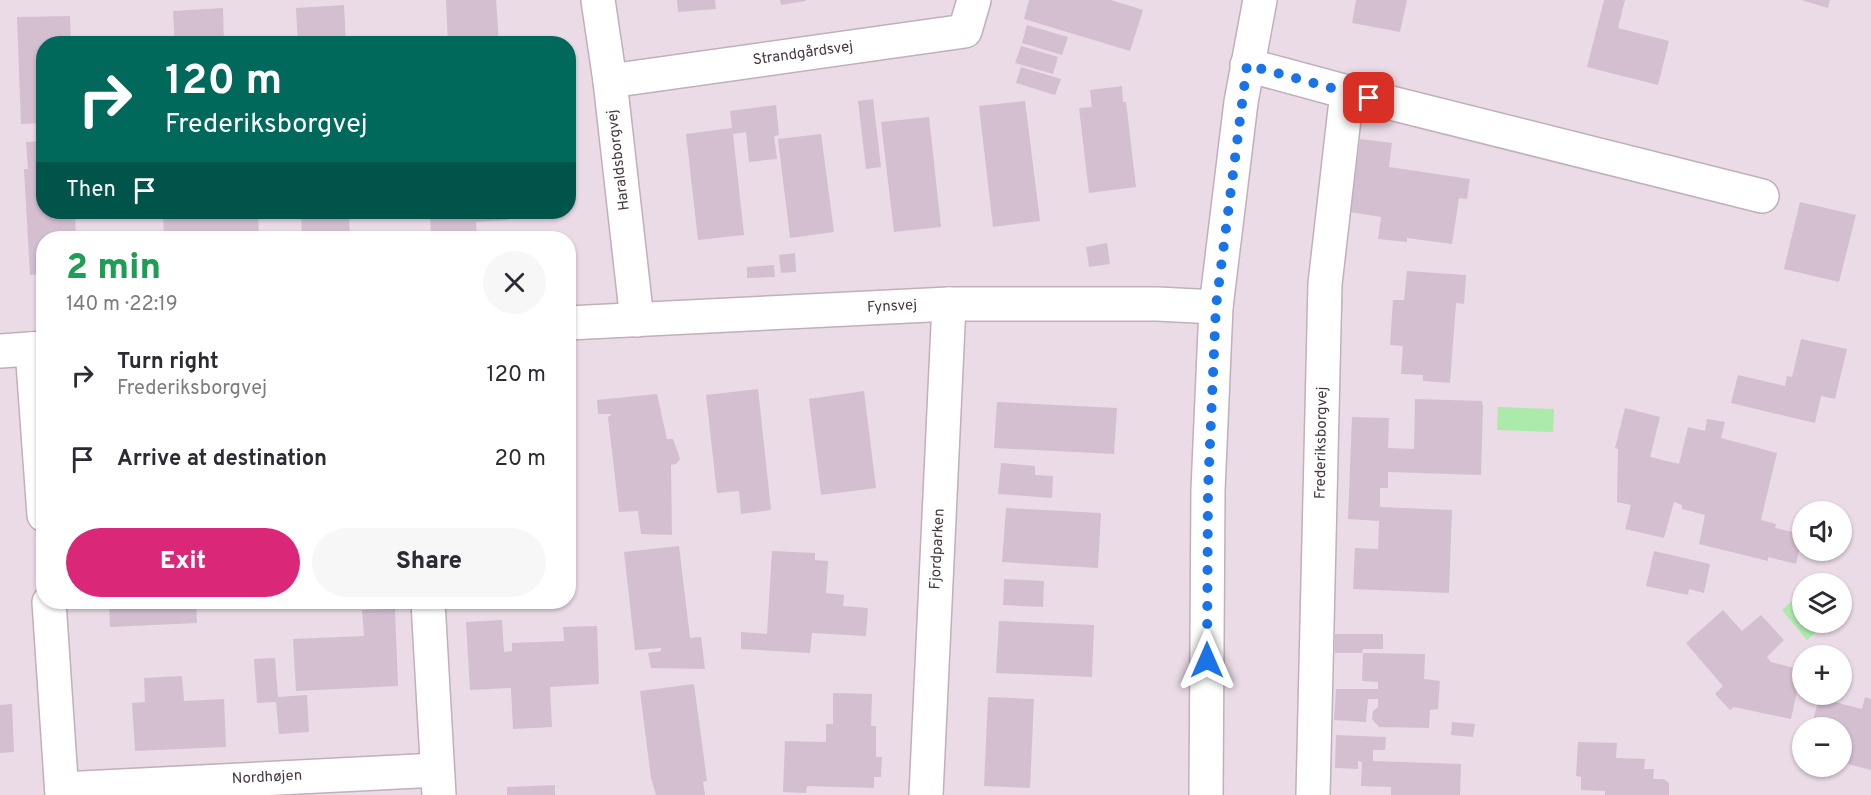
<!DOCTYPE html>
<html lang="en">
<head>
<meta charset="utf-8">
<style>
  body { margin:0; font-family:Overpass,sans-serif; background:#f7f7f7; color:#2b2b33; height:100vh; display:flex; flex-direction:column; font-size:22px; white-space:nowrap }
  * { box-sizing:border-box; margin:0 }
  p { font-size:20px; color:#7c7c81 }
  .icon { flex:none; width:33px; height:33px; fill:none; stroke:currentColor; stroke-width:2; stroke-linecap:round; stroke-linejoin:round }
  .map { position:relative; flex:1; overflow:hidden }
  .sheet { position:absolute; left:36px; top:231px; width:540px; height:378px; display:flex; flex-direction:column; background:#fff; border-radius:24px; box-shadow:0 2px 4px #0004 }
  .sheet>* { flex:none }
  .hud { position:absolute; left:36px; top:36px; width:540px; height:183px; border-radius:24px; box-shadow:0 2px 4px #0004; background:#00695c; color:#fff; overflow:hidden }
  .controls { position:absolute; left:1792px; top:501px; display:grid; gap:12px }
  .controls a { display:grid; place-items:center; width:60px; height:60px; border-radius:50%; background:#fff; box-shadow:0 2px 4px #0004; font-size:30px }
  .pin { position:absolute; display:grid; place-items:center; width:51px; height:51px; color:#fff; margin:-26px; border-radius:12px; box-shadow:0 3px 9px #0006 }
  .me { position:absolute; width:66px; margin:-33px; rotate:0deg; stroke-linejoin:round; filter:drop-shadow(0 0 4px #0008) }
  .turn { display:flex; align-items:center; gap:21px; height:126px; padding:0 30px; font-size:27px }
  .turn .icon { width:78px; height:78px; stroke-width:2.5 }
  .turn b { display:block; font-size:42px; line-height:51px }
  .then { display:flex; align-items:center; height:57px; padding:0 30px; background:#0003; gap:12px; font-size:22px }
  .round { display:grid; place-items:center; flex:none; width:63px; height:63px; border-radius:32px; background:#f7f7f7 }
  .headline { display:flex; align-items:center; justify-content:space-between; height:102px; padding:0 30px }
  h1 { font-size:36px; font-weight:800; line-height:45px; color:#1e9e55 }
  .cta { display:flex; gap:12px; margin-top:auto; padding:12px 30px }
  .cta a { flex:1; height:69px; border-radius:36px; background:#db2777; color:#fff; font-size:24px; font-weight:800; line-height:69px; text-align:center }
  .cta a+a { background:#f7f7f7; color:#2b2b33 }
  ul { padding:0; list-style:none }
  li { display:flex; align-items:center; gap:18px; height:84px; padding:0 30px }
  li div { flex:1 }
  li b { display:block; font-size:22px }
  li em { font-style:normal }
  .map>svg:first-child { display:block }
  .residential { fill:#eadbe6; fill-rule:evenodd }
  .water { fill:#aceaab }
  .building { fill:#d3bfd0 }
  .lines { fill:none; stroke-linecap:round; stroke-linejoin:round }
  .minor-casing { stroke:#c1afbc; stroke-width:36 }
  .tertiary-casing { stroke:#c1afbc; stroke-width:36 }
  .minor { stroke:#fff; stroke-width:33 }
  .tertiary { stroke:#fff; stroke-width:33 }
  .route { stroke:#1a73e8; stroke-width:10; stroke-dasharray:0 18 }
  .labels { text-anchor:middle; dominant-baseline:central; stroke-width:5; stroke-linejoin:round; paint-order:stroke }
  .street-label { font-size:15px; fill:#463843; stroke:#fff }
</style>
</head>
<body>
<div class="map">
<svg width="1871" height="795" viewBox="0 0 1871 795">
  <rect width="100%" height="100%" fill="#f3e9f0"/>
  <path class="residential" d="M0,0H1871V795H0ZM44,44H568V212H44ZM44,238H568V602H44ZM1803,512H1842V550H1803ZM1803,584H1842V622H1803ZM1803,656H1842V694H1803ZM1803,728H1842V766H1803Z"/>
  <g class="water">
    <polygon points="1498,407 1554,409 1553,432 1497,430"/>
    <polygon points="1797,597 1803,603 1803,622 1820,623 1823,626 1807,640 1782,610"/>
  </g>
  <g class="building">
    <polygon points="446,0 496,0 499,44 448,44"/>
    <polygon points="677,0 715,0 716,9 678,12"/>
    <polygon points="780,0 806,0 806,1 781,5"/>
    <polygon points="1029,0 1111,0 1143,10 1130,51 1024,19"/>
    <polygon points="1356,0 1407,0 1400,32 1352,23"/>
    <polygon points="1604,0 1625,0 1618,28 1669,41 1658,85 1587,67"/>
    <polygon points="1801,0 1830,0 1828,8"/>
    <polygon points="344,5 346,44 298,44 296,8"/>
    <polygon points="223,8 224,44 175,44 173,11"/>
    <polygon points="70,16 71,44 44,44 44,123 21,124 17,17"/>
    <polygon points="1027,25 1068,37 1062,55 1022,43"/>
    <polygon points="1021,46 1058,57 1053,74 1015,63"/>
    <polygon points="1021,67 1061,79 1055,95 1016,83"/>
    <polygon points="1122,86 1123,102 1126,102 1136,187 1089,193 1079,108 1092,107 1090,90"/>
    <polygon points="873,99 881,167 866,169 858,101"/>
    <polygon points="1025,101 1040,221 993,227 979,106"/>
    <polygon points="776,105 779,135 774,136 777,159 749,162 746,132 733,134 744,235 698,240 686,134 732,128 730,111"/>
    <polygon points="929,117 941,227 894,232 881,122"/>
    <polygon points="821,134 834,232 790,238 778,139"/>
    <polygon points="1360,139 1392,143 1389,167 1470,179 1467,199 1459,198 1452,244 1407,238 1407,242 1378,239 1381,217 1350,212"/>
    <polygon points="44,141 44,212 75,212 76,238 44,238 44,274 30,275 24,169 28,169 26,142"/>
    <polygon points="1800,202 1856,215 1839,282 1784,269"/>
    <polygon points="163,212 203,212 203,214 258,212 259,238 164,238"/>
    <polygon points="301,212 349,212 350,238 302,238"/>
    <polygon points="430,212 508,212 508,220 476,222 477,238 431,238"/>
    <polygon points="1107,243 1110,264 1089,267 1086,247"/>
    <polygon points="795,253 796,272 781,273 779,255"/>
    <polygon points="774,265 775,277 747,278 747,267"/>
    <polygon points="1407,271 1466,275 1464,304 1456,303 1450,383 1423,381 1423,375 1401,374 1403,346 1390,345 1393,300 1404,300"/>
    <polygon points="1801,339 1847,349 1835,399 1821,396 1815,423 1731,403 1738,375 1785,386 1787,376 1792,377"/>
    <polygon points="758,389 771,510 741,514 739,491 717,493 706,395"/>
    <polygon points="864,391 876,488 821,495 809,399"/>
    <polygon points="657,394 667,439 673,439 680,459 676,464 671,465 672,535 641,534 638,511 619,512 608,417 612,414 598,414 597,400"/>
    <polygon points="1415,399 1482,401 1483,406 1481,475 1388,472 1388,488 1380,488 1380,507 1452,510 1449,593 1353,589 1355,548 1378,549 1379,521 1348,519 1352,417 1389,418 1388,448 1414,449"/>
    <polygon points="997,402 1117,408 1114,454 994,448"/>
    <polygon points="1625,408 1660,417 1650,457 1679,464 1688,427 1705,431 1707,419 1725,422 1721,438 1777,453 1761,520 1776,524 1775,528 1803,534 1796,564 1768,557 1768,561 1699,544 1705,515 1682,509 1682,505 1674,502 1664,538 1625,529 1631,505 1617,502 1618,449 1615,448"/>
    <polygon points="1001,463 1035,466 1035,475 1053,476 1052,498 998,494"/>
    <polygon points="568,464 570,464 572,504 568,504"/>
    <polygon points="1006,508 1101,513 1098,568 1002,562"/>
    <polygon points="679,546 690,638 701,637 705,669 651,668 648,653 661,651 661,648 635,650 624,552"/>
    <polygon points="772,551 815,553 815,560 828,561 826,593 844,595 843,606 868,608 866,636 812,633 810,653 741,649 741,632 767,634"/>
    <polygon points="1654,551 1710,564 1704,593 1689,589 1688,595 1646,586"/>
    <polygon points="1004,579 1044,581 1043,607 1003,605"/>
    <polygon points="109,602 196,602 197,623 110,627"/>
    <polygon points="395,609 398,686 296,691 293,639 364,636 362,610"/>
    <polygon points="1723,610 1742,631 1761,615 1784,640 1767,657 1771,662 1802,670 1791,719 1734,707 1730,710 1715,694 1723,686 1686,643"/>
    <polygon points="502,620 504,652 512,651 512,643 564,641 563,627 597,626 599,684 550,687 552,727 513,729 511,688 470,690 466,622"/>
    <polygon points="999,621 1094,625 1092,677 996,673"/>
    <polygon points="1335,634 1383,634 1383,649 1363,649 1362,653 1335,653"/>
    <polygon points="1363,653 1425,654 1424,679 1440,681 1438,709 1430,710 1429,728 1379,727 1372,719 1373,711 1378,707 1378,699 1368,699 1366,722 1334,720 1336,689 1378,689 1378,682 1362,681"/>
    <polygon points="275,658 278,697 307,695 309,732 279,734 276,702 257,703 254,659"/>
    <polygon points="182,676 184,701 224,699 226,747 135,751 132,703 145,702 144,678"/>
    <polygon points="694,684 707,781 703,782 705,795 656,795 651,778 640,691"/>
    <polygon points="833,693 872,694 871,726 876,726 876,757 882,757 881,777 874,777 874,788 807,786 806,793 783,792 785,741 826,742 826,724 833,724"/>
    <polygon points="988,697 1034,699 1030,788 984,786"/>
    <polygon points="1865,697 1871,699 1871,770 1848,764 1852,752 1842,749 1842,728 1811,728 1819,698 1862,709"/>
    <polygon points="12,704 14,752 0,753 0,705"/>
    <polygon points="1452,722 1475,724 1473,737 1451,735"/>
    <polygon points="1336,735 1386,737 1385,750 1373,750 1373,761 1461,764 1460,795 1391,795 1391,787 1361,786 1362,762 1358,761 1358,769 1335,768"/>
    <polygon points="1578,742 1617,743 1616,758 1645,759 1644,769 1654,769 1653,779 1664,779 1669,783 1669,795 1605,795 1605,791 1581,790 1581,777 1576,776"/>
    <polygon points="555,785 555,795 507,795 507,787"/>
  </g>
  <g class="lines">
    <g class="minor-casing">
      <g id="minor">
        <polyline points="1247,65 1347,92 1762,196"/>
        <polyline points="610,81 965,31 974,0"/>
        <polyline points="32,349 44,515"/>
        <polyline points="49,602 62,795"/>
        <polyline points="428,602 439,795"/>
        <polyline points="62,789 437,770"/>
        <polyline points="926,795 949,304"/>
        <polyline points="1313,795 1325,284 1347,92"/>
      </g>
    </g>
    <g class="tertiary-casing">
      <g id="tertiary">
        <polyline points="598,0 610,81 637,320"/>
        <polyline points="568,323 949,304 1157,304 1216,307"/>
        <polyline points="0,351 44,348"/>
        <polyline points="1206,795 1208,490 1216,307 1241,102 1260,0"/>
      </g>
    </g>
    <use href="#minor" class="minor"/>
    <use href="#tertiary" class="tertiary"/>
  </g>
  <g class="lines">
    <polyline class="route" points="1207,660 1208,490 1216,306 1247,65 1369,98"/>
  </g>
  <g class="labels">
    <g class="street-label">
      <text transform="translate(803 54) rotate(-8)">Strandgårdsvej</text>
      <text transform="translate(619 160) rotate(-97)">Haraldsborgvej</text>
      <text transform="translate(892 307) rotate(-3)">Fynsvej</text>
      <text transform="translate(1322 443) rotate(-89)">Frederiksborgvej</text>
      <text transform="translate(938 549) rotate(-87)">Fjordparken</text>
      <text transform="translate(267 778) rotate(-3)">Nordhøjen</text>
    </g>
  </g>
</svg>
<div class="controls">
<a><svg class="icon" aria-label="sound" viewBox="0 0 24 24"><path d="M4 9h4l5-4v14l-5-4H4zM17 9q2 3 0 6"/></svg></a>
<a><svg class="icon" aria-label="layers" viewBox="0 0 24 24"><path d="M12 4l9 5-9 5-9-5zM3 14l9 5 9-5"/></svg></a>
<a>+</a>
<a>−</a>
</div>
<div class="pin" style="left:1369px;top:98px;background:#d93025"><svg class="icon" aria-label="arrive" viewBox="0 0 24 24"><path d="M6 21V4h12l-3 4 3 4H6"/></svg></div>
<svg class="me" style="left:1207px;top:660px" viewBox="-20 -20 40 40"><path d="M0-17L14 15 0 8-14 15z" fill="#1a73e8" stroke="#fff" stroke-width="4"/></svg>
<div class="hud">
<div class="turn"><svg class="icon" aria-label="right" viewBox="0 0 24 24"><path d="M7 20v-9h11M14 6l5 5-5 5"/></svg><div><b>120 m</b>Frederiksborgvej</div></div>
<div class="then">Then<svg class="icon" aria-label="arrive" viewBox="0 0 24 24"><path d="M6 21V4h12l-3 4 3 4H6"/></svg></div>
</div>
<section class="sheet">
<div class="headline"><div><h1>2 min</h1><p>140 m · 22:19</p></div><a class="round"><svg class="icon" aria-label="close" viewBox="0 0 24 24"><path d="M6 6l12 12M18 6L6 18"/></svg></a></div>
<ul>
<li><svg class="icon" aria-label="right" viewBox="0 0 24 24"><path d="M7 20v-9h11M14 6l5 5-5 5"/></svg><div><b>Turn right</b><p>Frederiksborgvej</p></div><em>120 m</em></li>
<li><svg class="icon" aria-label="arrive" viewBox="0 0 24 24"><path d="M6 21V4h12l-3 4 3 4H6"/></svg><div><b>Arrive at destination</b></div><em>20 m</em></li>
</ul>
<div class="cta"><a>Exit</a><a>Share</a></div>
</section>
</div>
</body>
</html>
